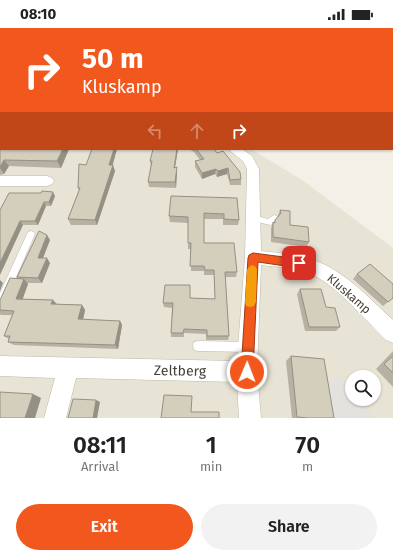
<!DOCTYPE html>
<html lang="en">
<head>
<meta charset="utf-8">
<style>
  body { margin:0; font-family:"Fira Sans",sans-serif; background:#f2f2f2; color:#222; height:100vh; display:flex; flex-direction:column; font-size:15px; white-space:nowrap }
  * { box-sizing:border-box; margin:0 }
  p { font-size:13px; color:#767676 }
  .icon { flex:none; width:22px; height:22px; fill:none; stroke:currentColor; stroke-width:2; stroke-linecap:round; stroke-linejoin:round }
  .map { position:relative; height:390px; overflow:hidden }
  .panel { display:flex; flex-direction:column; background:#fff; flex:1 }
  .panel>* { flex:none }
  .hud { position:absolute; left:0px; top:0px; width:393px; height:122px; box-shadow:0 1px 3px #0004; background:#f2581e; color:#fff; overflow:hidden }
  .controls { position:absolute; left:345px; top:342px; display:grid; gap:8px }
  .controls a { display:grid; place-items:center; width:36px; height:36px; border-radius:50%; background:#fff; box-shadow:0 1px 3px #0004; font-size:20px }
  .pin { position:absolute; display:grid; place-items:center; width:34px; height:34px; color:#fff; margin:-17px; border-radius:8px; box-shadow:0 2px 6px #0006 }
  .me { position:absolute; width:44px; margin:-22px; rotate:1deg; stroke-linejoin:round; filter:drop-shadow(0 0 3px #0008) }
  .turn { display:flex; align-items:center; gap:14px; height:84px; padding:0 16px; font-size:18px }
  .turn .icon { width:52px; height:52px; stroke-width:2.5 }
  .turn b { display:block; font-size:28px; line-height:34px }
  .lanes { display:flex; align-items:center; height:38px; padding:0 16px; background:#0003; justify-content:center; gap:20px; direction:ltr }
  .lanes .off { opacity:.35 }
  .eta { display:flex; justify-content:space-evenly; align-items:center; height:68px; text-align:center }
  .eta b { font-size:24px; font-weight:600; line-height:28px }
  .cta { display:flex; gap:8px; margin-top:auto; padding:8px 16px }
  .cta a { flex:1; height:46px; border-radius:24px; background:#f2581e; color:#fff; font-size:16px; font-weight:600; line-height:46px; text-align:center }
  .cta a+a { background:#f2f2f2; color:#222 }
  .status { display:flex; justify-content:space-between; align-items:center; height:28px; padding:0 20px; background:#fff; direction:ltr }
  .status svg { height:11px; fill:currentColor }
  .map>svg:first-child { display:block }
  .residential { fill:#e7e3d5; fill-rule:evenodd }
  .parking { fill:#e4e2df }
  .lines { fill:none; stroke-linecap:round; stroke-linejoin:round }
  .service-casing { stroke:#beb9aa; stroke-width:1 }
  .minor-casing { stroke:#beb9aa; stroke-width:1 }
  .service { fill:#fff; fill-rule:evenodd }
  .minor { fill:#fff; fill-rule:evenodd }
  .rail { stroke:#969696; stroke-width:2; stroke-dasharray:3 3; stroke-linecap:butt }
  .wall { fill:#b6b1a3 }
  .shaded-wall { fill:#949084 }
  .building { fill:#d4cebd; stroke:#949084 }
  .route { fill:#f2581e; stroke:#9d3914 }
  .slow { fill:#f59e0b }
  .labels { text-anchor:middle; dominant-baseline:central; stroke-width:3; stroke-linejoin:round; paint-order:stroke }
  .street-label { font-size:12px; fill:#464136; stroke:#fff }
  .near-street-label { font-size:14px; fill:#464136; stroke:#fff }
</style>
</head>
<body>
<div class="status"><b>08:10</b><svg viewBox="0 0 49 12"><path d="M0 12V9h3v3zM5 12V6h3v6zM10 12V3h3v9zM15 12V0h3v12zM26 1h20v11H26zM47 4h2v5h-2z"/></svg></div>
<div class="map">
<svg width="393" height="390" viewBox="0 0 393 390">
  <rect width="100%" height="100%" fill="#f3f1e7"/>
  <path class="residential" d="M0,0L11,1H1V121H251L302,152L393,220V390H0ZM352,349H374V371H352Z"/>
  <polygon class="parking" points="339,349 352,364 352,371 358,371 375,390 329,390 323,356"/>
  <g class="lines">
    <g class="service-casing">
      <g id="service">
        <polygon points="253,187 268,191 274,187 277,188 278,190 273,196 270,197 250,192 249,190 250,188"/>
        <polygon points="31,203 34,204 35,206 3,279 0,281 0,265 27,206 28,204"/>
        <polygon points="198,313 248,314 252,315 253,319 252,323 248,324 198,323 194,322 193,318 194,314"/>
      </g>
    </g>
    <g class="minor-casing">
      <g id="minor">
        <polygon points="0,0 5,0 6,1 1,1 1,3"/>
        <polygon points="29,0 38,0 39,1 30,1"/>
        <rect x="210" y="0" width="8" height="1"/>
        <path d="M228,121H242L252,128L259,141L261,223C277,225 294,226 310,231C343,241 368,269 393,292V315L386,312C363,290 336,256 307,244C293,239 276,239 261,237L257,344L261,390H239L237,354L76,350L66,390H44L55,350L0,348V328L237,333L245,229L247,141L243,133Z"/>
        <polygon points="0,148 47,148 52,150 54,153 52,156 47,158 0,158"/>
      </g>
    </g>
    <use href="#service" class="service"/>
    <use href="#minor" class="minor"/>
    <g class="rail">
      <polyline points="234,0 236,1"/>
      <polyline points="242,0 244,1"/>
    </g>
  </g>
  <g class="wall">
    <polygon points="274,0 393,0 393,4 392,4 392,1 275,1"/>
    <polygon points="0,91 1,121 69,121 61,140 9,138 4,146 0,147"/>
    <polygon points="92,121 117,121 112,137 115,143 97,197 71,197 68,191 79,162 78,160"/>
    <polygon points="178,121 175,139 177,145 176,160 149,159 148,154 151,138 150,133"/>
    <polygon points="189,121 214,121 241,151 241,157 230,157 227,146 217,149 215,146 202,151 195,139 195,133 200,132 194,124"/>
    <polygon points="41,165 55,168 51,178 46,178 38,197 23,197 0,182"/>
    <polygon points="237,170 239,192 238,197 223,197 223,191 204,191 204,215 237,244 236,249 225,249 229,308 228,312 206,312 206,306 184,305 184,309 171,309 171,305 172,280 164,279 163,275 190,270 215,271 214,247 204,247 204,243 191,243 191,221 188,221 188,195 170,194 169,188"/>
    <polygon points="280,182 290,197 309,214 306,219 271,214 271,200 273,194 274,195 275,192 278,188 278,187"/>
    <polygon points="50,212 43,230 50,235 42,255 27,255 28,256 22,271 53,272 57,276 82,277 85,282 83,292 120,293 122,297 118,321 14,317 8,314 9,311 4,308 12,287 1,287 0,286 0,272 18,251 17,249"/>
    <polygon points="357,246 393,270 383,278 353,251"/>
    <polygon points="300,261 326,279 340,299 336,303 305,303 297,266"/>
    <polygon points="393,323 393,359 376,341"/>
    <polygon points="291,328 334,390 292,390 286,333"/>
  </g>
  <g class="shaded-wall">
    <polygon points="370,0 393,0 393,4 392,4 392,1 364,1"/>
    <polygon points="1,94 1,115 0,113 0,102"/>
    <polygon points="63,121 69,121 61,140 57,133"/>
    <polygon points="114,121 117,121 111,143 109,137"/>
    <polygon points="177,121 178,121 174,145 174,140"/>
    <polygon points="4,132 9,138 4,146 0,140 0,139"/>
    <polygon points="113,137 115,143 97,197 95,192"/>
    <polygon points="177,139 177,145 176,160 175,154"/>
    <polygon points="228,140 227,146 217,149 218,143"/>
    <polygon points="216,141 215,146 202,151 202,145"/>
    <polygon points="53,164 55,168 51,178 49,174"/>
    <polygon points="44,174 46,178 38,197 35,193"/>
    <polygon points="20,193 23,197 0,247 0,235"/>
    <polygon points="47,207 50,212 41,235 38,230"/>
    <polygon points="47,230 50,235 42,255 38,250"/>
    <polygon points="24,251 28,256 21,276 16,271"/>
    <polygon points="0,252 3,255 0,263"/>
    <polygon points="53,272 57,277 51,276"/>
    <polygon points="82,277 85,282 82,296 78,291"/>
    <polygon points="120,293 122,297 118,321 115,317"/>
    <polygon points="33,366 41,370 35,390 25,390"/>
    <polygon points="96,372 100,374 97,390 93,390"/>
  </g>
  <g class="building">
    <polygon points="55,0 89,0 92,1 57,1"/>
    <polygon points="187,0 208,0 209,1 188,1"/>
    <polygon points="289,0 370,0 364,1 290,1"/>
    <polygon points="0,4 1,4 1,17 0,16"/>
    <polygon points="0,91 1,91 0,102"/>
    <polygon points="0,111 1,111 1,121 63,121 57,133 4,132 0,139"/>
    <polygon points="92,121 114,121 109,137 113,137 95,192 68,191 80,160 78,160 79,136 86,137"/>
    <polygon points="153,121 177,121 174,140 177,139 175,154 148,154 152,133 150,133"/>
    <polygon points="196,121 214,121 217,125 223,123 240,144 241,151 230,152 228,140 218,143 216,141 202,145 195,133 204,131"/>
    <polygon points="42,163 53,164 49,174 44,174 35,193 20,193 0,235 0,182 9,165 41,165"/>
    <polygon points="171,168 237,170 239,192 224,191 224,186 204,185 204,215 234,215 237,244 225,244 229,308 207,308 207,302 184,301 183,305 171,305 173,275 163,275 165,257 190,257 190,270 215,271 214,242 205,242 204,238 190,238 191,215 188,215 188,189 169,188"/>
    <polygon points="280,182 290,183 290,197 308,199 309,214 273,209 273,194 275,195 275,192 281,185"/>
    <polygon points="39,203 47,207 38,230 47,230 38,250 17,249"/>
    <polygon points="370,236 393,256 393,270 388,274 357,246"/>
    <polygon points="10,250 24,251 16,271 53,272 51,276 82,277 78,291 120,293 115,317 8,314 10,308 4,308 14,283 0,282 0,272"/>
    <polygon points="300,261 321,261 326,279 335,280 340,299 309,299"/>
    <polygon points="291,328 324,331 334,390 308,390 297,389"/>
    <polygon points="393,328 393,345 384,336"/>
    <polygon points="0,364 33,366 25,390 0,390"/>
    <polygon points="164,367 192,368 191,384 219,384 219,390 161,390"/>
    <polygon points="73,371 96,372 93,390 68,390"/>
  </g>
  <polygon class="route" points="253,225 299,231 303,232 304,235 303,238 299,240 258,234 253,344 251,349 247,351 243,349 241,344 248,230 249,227"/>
  <polygon class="slow" points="252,237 256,239 257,242 256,274 254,278 250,279 246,278 245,274 247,242 249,239"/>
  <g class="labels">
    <g class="street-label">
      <text transform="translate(349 266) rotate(41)">Kluskamp</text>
    </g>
    <g class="near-street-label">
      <text transform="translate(180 343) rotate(1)">Zeltberg</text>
    </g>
  </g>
</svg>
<div class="controls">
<a><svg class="icon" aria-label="search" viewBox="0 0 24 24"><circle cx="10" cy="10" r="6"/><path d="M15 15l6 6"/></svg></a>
</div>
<div class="pin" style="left:299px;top:235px;background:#d93025"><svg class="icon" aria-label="arrive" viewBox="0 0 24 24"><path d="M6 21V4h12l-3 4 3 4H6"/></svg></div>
<svg class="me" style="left:247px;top:344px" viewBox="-20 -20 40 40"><circle r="17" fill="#f2581e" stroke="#fff" stroke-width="3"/><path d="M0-11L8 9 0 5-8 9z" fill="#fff"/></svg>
<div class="hud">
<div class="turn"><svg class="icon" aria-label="right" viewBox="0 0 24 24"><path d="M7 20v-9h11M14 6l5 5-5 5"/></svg><div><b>50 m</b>Kluskamp</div></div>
<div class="lanes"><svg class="icon off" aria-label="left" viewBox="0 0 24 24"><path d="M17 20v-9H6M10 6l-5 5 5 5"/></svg><svg class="icon off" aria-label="ahead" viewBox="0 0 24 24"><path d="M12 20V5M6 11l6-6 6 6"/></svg><svg class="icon" aria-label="right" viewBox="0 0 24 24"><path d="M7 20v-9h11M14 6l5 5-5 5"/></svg></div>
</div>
</div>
<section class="panel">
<div class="eta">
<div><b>08:11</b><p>Arrival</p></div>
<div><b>1</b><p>min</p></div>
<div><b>70</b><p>m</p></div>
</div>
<div class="cta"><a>Exit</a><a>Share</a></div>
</section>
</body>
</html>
